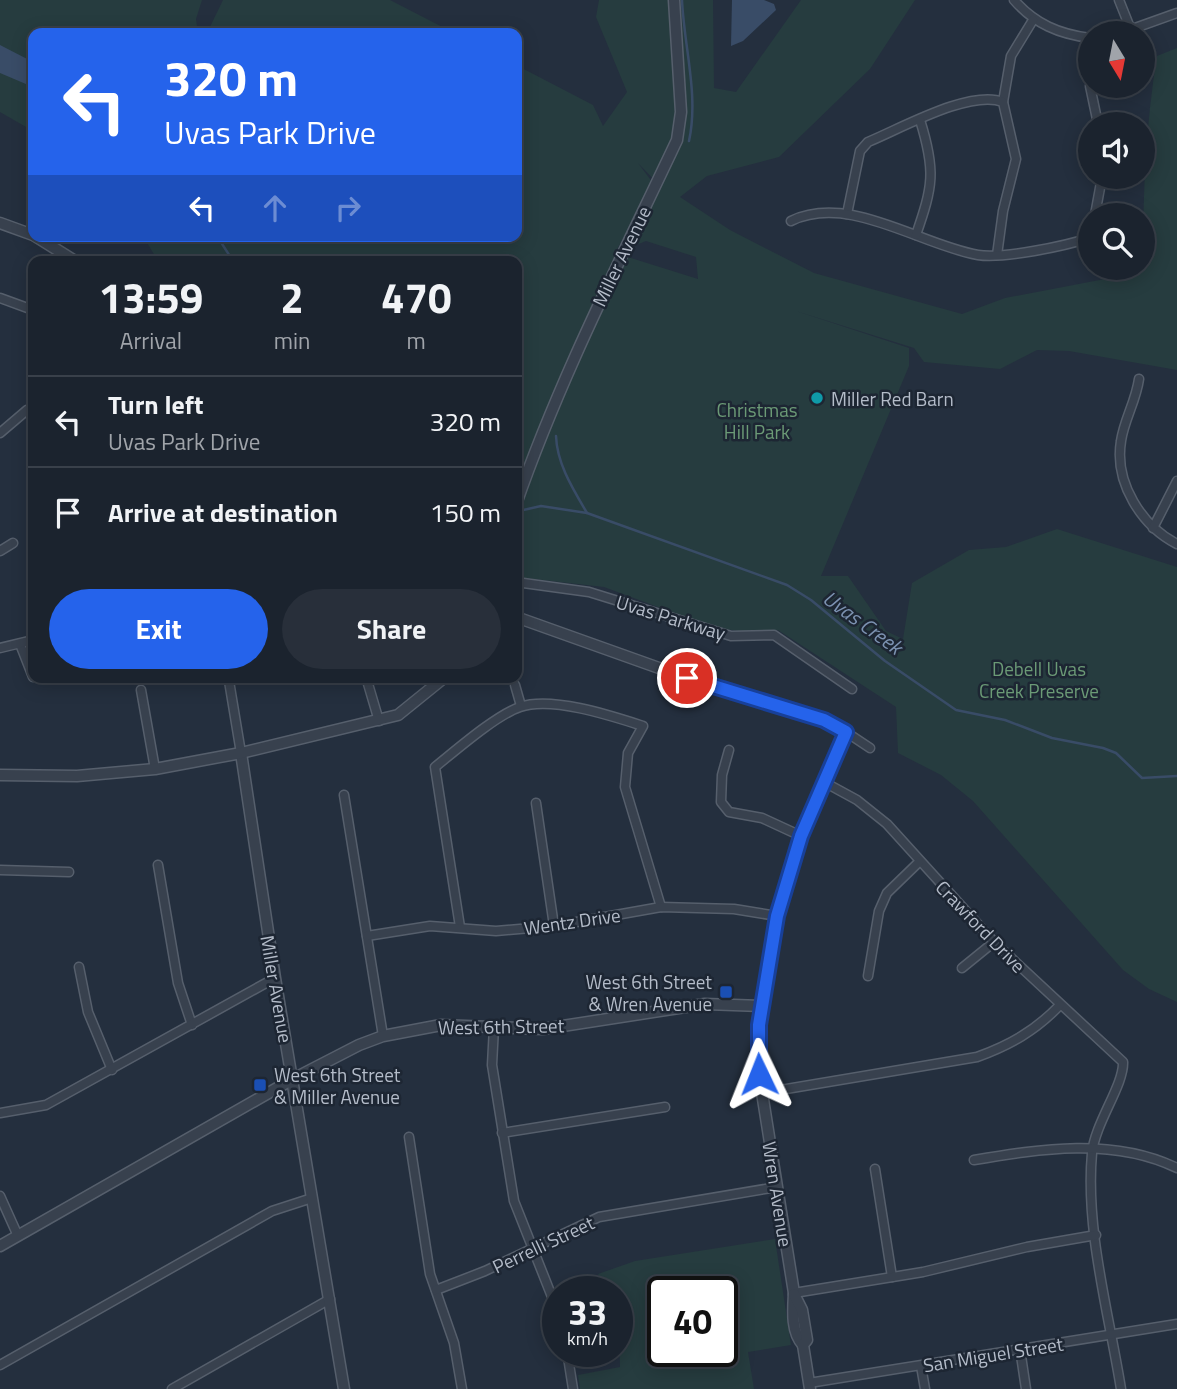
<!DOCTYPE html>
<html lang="en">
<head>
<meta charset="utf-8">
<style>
  body { margin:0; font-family:"Titillium Web",sans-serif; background:#282f3a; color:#f1f3f6; height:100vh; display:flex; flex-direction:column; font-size:26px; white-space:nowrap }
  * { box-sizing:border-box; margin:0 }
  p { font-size:23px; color:#a0a4aa }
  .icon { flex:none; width:38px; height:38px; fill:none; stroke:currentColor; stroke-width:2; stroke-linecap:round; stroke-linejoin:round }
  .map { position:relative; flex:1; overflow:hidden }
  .drawer { position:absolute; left:28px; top:256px; width:494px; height:427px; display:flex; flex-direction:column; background:#1b232e; border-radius:14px; box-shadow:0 4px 18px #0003,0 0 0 2px #39404a }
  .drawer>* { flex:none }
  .banner { position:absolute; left:28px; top:28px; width:494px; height:214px; border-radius:14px; box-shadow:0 4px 18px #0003,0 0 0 2px #39404a; background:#2563eb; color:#fff; overflow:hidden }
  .needle { width:46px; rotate:170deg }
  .buttons { position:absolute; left:1078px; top:21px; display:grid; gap:14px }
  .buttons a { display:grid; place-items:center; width:77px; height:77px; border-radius:50%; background:#1b232e; box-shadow:0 4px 18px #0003,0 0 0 2px #39404a; font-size:35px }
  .speed { position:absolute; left:542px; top:1276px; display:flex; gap:14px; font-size:35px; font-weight:700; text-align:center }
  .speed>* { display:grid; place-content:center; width:91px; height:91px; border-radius:50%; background:#1b232e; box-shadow:0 4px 18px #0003,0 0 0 2px #39404a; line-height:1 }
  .speed small { font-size:18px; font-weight:400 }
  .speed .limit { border:4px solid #111; border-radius:10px; background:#fff; color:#111 }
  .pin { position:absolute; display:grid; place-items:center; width:60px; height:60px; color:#fff; margin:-30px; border:4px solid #fff; border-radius:50%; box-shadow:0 2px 7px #0007 }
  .me { position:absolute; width:77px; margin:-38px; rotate:358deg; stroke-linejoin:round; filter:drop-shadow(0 0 5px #0008) }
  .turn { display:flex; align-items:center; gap:24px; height:147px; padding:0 21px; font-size:32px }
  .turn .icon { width:91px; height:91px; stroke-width:2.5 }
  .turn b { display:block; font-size:49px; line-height:60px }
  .lanes { display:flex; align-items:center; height:66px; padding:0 21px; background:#0003; justify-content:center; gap:35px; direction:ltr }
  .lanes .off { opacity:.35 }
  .eta { display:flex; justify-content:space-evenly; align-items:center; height:119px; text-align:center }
  .eta b { font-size:42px; font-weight:700; line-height:49px }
  .button { display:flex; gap:14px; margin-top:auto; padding:14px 21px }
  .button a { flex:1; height:80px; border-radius:42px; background:#2563eb; color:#fff; font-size:28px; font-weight:700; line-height:80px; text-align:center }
  .button a+a { background:#282f3a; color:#f1f3f6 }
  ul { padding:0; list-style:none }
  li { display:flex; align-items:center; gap:21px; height:91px; padding:0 21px; border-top:2px solid #39404a }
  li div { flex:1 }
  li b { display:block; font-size:26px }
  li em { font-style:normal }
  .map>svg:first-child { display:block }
  .green { fill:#263c3f; fill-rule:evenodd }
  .water { fill:#394c67 }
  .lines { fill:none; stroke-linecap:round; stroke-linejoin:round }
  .stream { stroke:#394c67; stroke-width:2.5 }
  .minor-casing { stroke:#565f6c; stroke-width:11 }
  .tertiary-casing { stroke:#565f6c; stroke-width:13 }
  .minor { stroke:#38414e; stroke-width:8 }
  .tertiary { stroke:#38414e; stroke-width:10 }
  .route-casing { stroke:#184099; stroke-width:18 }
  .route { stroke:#2563eb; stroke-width:12 }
  .culture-dot { fill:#0f9aa8; stroke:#1d2633; stroke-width:2.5 }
  .transit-dot { fill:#1a4fb4; stroke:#1d2633; stroke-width:2.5 }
  .labels { text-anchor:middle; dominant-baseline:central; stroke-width:5; stroke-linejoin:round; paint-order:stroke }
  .street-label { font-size:19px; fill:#b4bcc9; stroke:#1d2633 }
  .poi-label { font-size:19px; fill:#b4bcc9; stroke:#1d2633; text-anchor:start }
  .park-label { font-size:19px; fill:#6b9a76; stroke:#1d2633 }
  .water-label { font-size:21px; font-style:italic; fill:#7c92b1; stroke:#1d2633 }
</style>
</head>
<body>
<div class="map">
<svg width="1177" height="1389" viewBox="0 0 1177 1389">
  <rect width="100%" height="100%" fill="#242f3e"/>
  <g class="green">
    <polygon points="0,0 202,0 196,19 198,33 33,33 33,131 0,112"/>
    <polygon points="223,0 390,0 454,33 207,33"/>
    <path d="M599,0H713L714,88L736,92L801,0H915L870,69L779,157L707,176L680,197L730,230L814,273L962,314L1005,298L1131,274L1132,268H1143C1143,197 1145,129 1157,56L1177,48V370L1069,351L1037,350L1000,369L924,362L914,348L796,311L909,348V366L821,576H848L886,631L903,639L912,583L969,550L1006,547L1057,529L1177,567V1002L1149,989L1123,970L973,801L941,775L898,753L896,707L778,630L745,632L712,627L604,587L516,577V261H158L143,236H516V65L593,105L603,126L627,92L596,17ZM638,163L661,187L629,248L646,241L696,257L698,279L615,253L653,183Z"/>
    <path d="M775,1239L791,1345L748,1352L754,1389H580L578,1375L620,1367L618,1292L605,1291L598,1274L635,1261ZM663,1292H723V1351H663Z"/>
  </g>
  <g class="water">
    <polygon points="732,0 764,0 774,4 776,10 743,41 731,46"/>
    <polygon points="0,45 33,62 33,87 0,73"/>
  </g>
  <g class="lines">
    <g class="stream">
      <path d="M682,0C684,47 699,95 689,141"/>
      <polyline points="217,236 233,261"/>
      <path d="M556,436C557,464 573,489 587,513"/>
      <polyline points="519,511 541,506 587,513 787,585 811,600 885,661 956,710 1005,720 1052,738 1103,748 1116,753 1142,778 1177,776"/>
    </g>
    <g class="minor-casing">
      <g id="minor">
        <path d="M1014,0C1035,24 1059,34 1090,38"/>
        <polyline points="1119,0 1131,30"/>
        <polyline points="1121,33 1177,13"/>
        <polyline points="1090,86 1098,124"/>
        <polyline points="1003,102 1011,56 1033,20"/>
        <path d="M847,214L860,151L868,142C900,129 970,89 1003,102L1016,159L1003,211L997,255"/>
        <polyline points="1095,215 1102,177"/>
        <path d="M791,221C849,193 920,245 978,255C1003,259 1065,246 1089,238L1090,233"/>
        <path d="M916,235C933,186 936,171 920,120"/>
        <polyline points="0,298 33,310"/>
        <path d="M1139,379C1136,401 1124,420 1121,441C1114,483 1142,526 1177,544"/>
        <polyline points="0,433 27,410"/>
        <polyline points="1153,528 1177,481"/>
        <polyline points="0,551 13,543"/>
        <polyline points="516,582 589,592 731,636 774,635 852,689"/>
        <polyline points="20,644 33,677"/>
        <polyline points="0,648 33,640"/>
        <polyline points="231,677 229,681 241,753"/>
        <polyline points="366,677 379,721"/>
        <polyline points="515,685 521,706"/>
        <polyline points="141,690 155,769"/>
        <polyline points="846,732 870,748"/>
        <polyline points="729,750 722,775 721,802 729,812 762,818 801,836"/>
        <path d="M824,782L857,800L887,824L994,942L1123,1062C1124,1085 1095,1123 1092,1153C1085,1229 1109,1314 1121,1389"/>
        <polyline points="344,795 383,1036"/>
        <polyline points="536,803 554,926"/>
        <polyline points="158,865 178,983 192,1025"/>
        <polyline points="0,870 69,872"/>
        <path d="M460,927L435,767C455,751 496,715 520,707C552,696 612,716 643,726L628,753L625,787L661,907"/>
        <polyline points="367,936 430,926 496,931 554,926 661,907 734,909 777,916"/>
        <polyline points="79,967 88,1012 112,1070"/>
        <polyline points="962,968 994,942"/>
        <polyline points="868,976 879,911 887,893 919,862"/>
        <polyline points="494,1027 492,1065 514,1201 558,1312"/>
        <path d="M762,1093L977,1057C1010,1045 1035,1031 1060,1005"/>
        <polyline points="0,1113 46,1105 275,978"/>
        <polyline points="502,1133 665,1107"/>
        <polyline points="409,1137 430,1274 454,1343 462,1389"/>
        <path d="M974,1160C1040,1149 1113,1137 1177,1168"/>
        <polyline points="875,1169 892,1277"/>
        <polyline points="0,1196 18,1236"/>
        <polyline points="436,1290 485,1271 599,1217 777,1187"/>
        <polyline points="794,1293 923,1272 1027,1247 1096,1235"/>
        <polyline points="1020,1349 1026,1389"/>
        <polyline points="567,1351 573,1389"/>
        <polyline points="0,1365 272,1211 312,1198"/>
        <polyline points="921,1366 925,1389"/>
        <polyline points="809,1383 1177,1324"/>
        <polyline points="172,1389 330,1299"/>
      </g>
    </g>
    <g class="tertiary-casing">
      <g id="tertiary">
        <polyline points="0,223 33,235"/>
        <polyline points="35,236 75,261"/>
        <path d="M516,504C560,378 620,261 677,140L681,112L674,0"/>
        <path d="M516,617L687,678L824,720L846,732L801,836L777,916L759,1025V1074L794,1293C793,1310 791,1332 803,1345"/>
        <polyline points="241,753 275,978 344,1389"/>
        <polyline points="0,775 77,776 155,769 241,753 398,715 445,677"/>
        <polyline points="0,1246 293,1079 359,1045 383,1036 441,1025 543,1029 705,1004 762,1006"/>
        <polyline points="794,1294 802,1310 807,1340 803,1345 810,1389"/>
      </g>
    </g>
    <use href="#minor" class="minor"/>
    <use href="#tertiary" class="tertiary"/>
  </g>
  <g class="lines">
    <g class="route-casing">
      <polyline id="route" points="687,678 824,720 846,732 801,836 777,916 759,1025 759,1074"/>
    </g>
    <use href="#route" class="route"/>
  </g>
  <circle class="culture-dot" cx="817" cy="398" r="7"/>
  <g class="transit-dot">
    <rect x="719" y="985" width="14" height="14" rx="3.5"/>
    <rect x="253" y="1078" width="14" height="14" rx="3.5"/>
  </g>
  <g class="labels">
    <g class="street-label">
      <text transform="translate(621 256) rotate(-64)">Miller Avenue</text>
      <text transform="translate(671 617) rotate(17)">Uvas Parkway</text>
      <text transform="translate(572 921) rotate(-8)">Wentz Drive</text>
      <text transform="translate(981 926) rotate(46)">Crawford Drive</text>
      <text transform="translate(277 989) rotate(80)">Miller Avenue</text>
      <text transform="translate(501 1026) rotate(-1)">West 6th Street</text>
      <text transform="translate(778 1194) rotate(81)">Wren Avenue</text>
      <text transform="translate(543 1244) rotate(-25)">Perrelli Street</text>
      <text transform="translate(993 1354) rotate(-9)">San Miguel Street</text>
    </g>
    <g class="poi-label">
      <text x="831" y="398">Miller Red Barn</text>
      <text x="712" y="981" text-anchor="end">West 6th Street<tspan x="712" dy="22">&amp; Wren Avenue</tspan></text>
      <text x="274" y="1074">West 6th Street<tspan x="274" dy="22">&amp; Miller Avenue</tspan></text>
    </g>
    <g class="park-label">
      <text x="757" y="409">Christmas<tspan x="757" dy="22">Hill Park</tspan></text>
      <text x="1039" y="668">Debell Uvas<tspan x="1039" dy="22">Creek Preserve</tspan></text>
    </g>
    <g class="water-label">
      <text transform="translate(863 622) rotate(36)">Uvas Creek</text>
    </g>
  </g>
</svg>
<div class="buttons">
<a><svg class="needle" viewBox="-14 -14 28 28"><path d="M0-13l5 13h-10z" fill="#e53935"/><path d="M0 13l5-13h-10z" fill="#a0a4aa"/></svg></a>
<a><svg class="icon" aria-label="sound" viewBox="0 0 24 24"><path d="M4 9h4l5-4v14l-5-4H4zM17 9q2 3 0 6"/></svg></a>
<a><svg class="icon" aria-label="search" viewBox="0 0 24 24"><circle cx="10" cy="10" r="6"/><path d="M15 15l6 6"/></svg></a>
</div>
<div class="speed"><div>33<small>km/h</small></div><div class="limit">40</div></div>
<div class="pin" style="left:687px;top:678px;background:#d93025"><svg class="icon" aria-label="arrive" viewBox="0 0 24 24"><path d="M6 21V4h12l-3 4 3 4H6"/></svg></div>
<svg class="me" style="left:759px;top:1074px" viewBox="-20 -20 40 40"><path d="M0-17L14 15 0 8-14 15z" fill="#2563eb" stroke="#fff" stroke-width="4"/></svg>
<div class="banner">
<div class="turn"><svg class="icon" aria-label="left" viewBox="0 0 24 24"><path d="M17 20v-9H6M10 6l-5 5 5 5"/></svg><div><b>320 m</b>Uvas Park Drive</div></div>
<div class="lanes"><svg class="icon" aria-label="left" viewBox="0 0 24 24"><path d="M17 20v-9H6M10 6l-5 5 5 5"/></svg><svg class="icon off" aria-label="ahead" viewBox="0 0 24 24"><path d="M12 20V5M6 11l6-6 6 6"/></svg><svg class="icon off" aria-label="right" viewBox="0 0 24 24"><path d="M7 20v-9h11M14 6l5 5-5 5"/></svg></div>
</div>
<section class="drawer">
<div class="eta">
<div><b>13:59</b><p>Arrival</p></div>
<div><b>2</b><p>min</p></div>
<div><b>470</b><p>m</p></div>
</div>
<ul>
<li><svg class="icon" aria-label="left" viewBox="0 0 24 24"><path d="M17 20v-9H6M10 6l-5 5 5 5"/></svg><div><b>Turn left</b><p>Uvas Park Drive</p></div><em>320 m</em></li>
<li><svg class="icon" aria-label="arrive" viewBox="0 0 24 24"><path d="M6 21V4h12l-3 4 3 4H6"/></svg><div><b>Arrive at destination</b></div><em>150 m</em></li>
</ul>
<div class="button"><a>Exit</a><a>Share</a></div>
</section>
</div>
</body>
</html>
